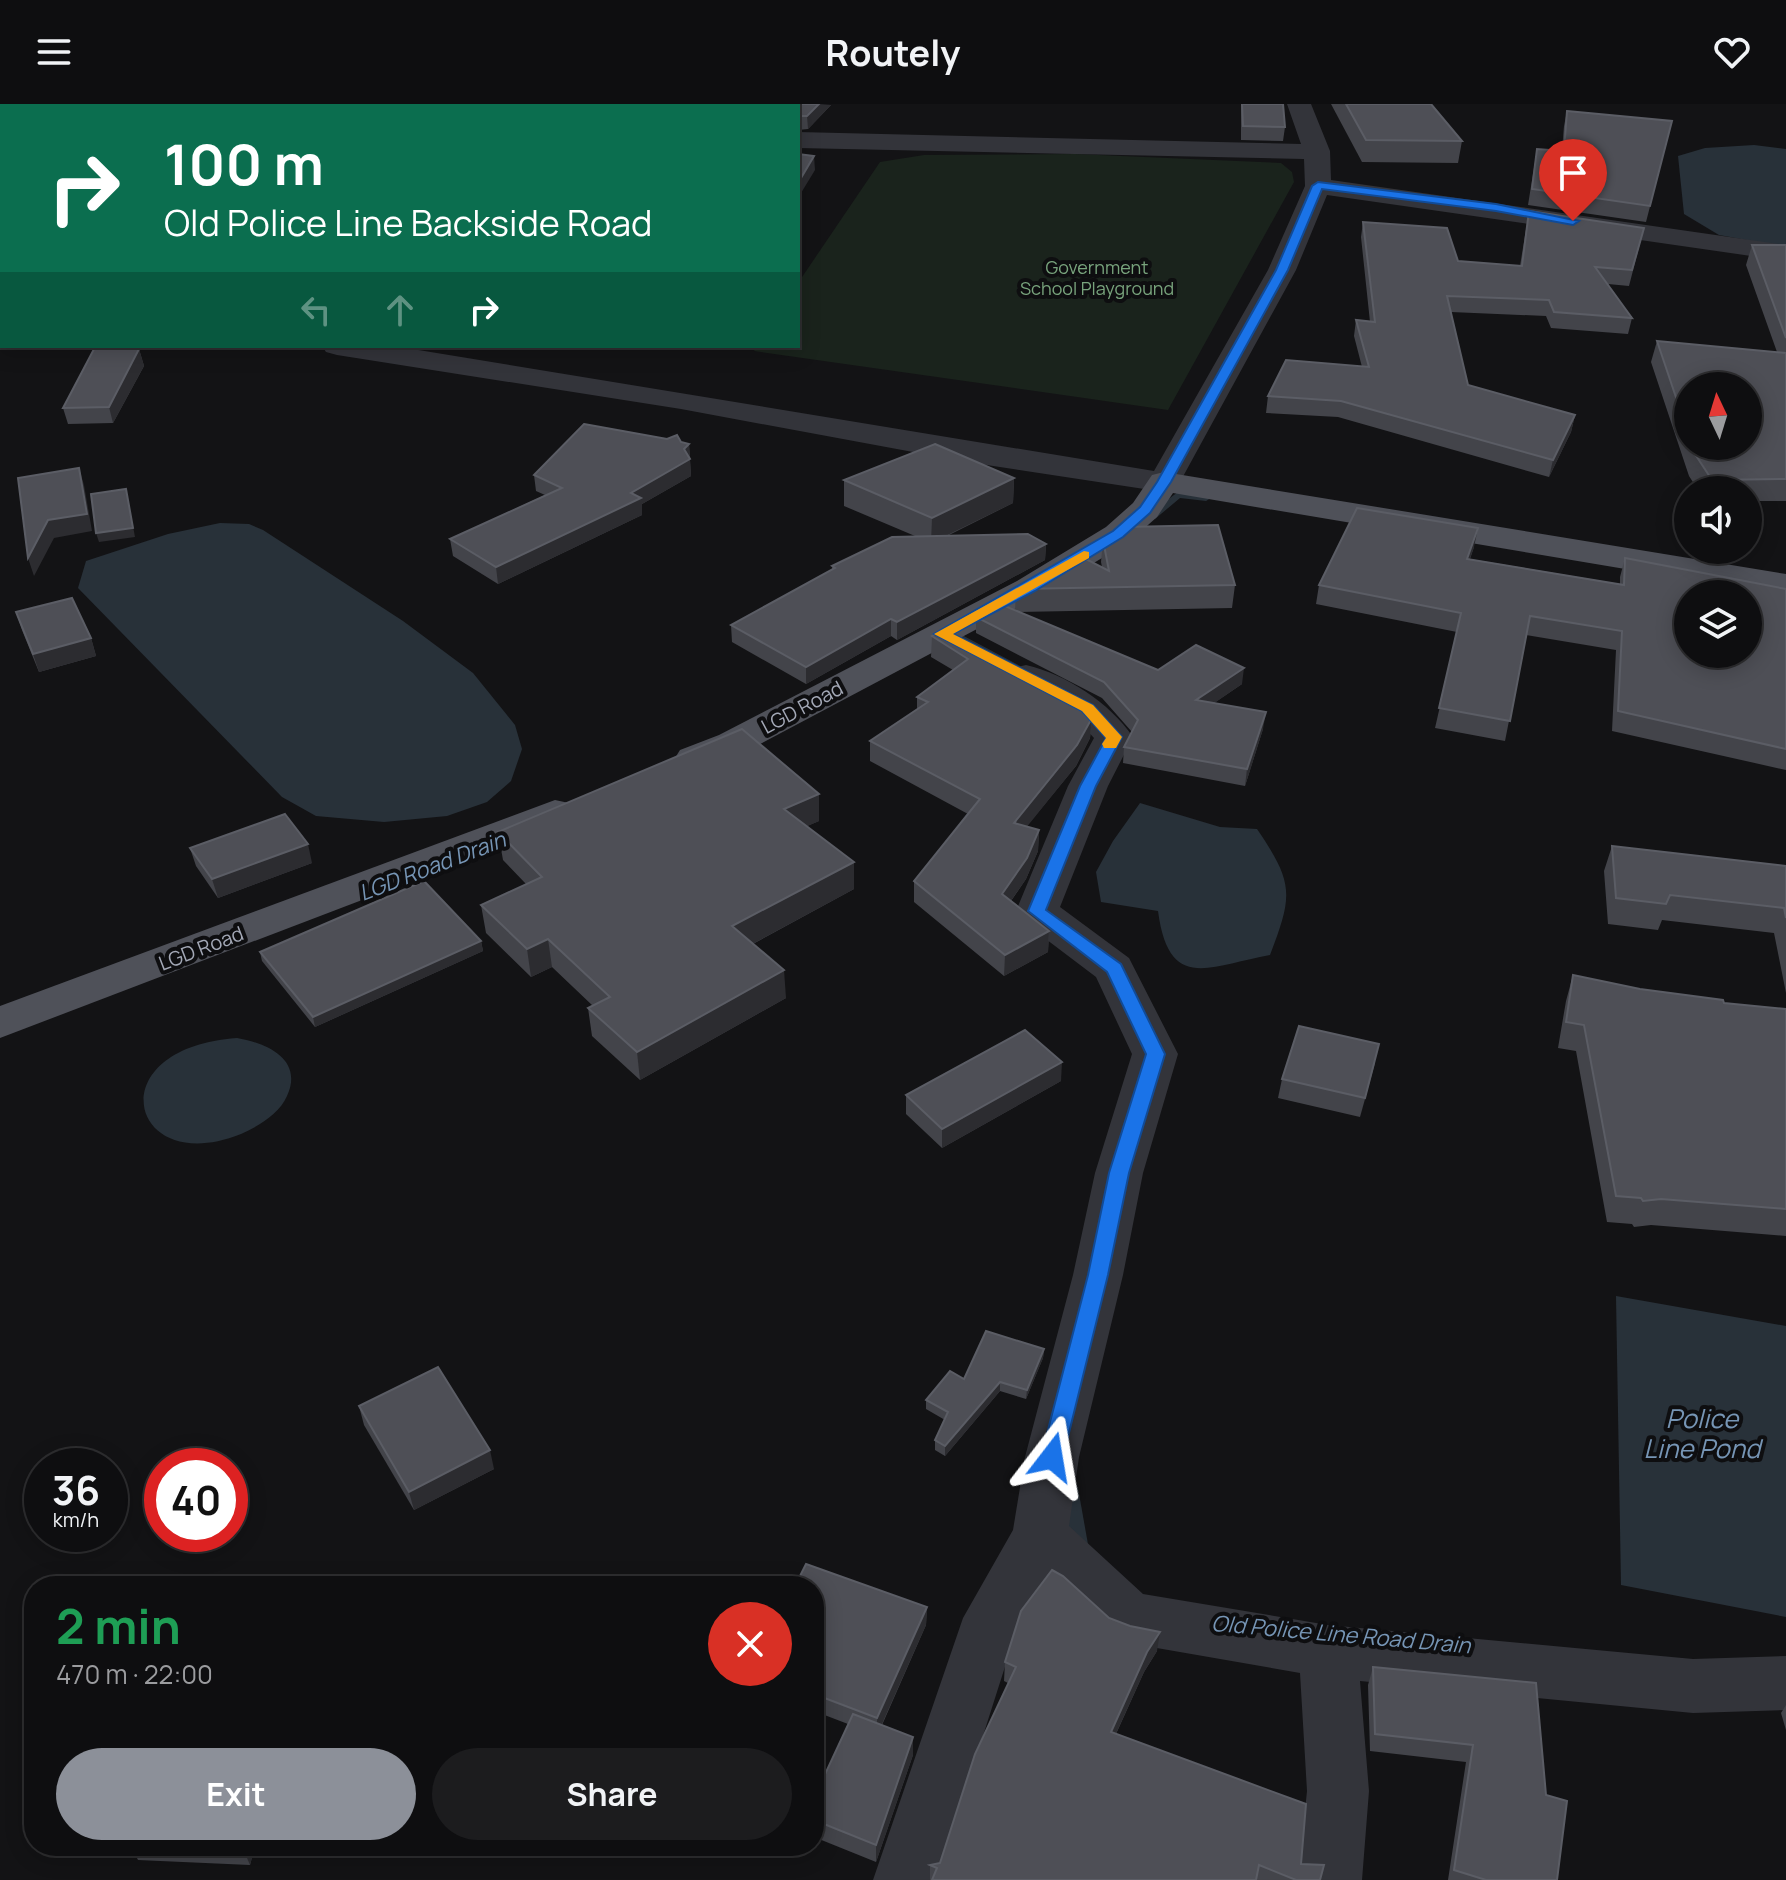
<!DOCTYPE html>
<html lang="en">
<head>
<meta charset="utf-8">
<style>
  body { margin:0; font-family:Manrope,sans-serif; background:#1c1c1e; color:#f1f3f6; height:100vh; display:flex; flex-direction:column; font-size:30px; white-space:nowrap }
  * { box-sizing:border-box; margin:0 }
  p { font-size:26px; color:#9b9c9f }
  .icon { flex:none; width:44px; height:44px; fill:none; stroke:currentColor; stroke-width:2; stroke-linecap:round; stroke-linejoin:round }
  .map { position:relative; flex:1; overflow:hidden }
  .drawer { position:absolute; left:24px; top:1472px; width:800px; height:280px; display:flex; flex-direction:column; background:#0e0e10; border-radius:32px; box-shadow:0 4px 20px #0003,0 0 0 2px #2e2e30 }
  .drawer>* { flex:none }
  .hud { position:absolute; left:0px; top:0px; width:800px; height:244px; box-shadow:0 4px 20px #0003,0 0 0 2px #2e2e30; background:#0b6e4f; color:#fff; overflow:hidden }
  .needle { width:52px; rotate:356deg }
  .buttons { position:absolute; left:1674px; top:268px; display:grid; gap:16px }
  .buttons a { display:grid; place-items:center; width:88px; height:88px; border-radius:50%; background:#0e0e10; box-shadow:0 4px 20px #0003,0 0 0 2px #2e2e30; font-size:40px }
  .speed { position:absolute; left:24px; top:1344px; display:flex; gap:16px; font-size:40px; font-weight:700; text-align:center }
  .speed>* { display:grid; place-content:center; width:104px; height:104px; border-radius:50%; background:#0e0e10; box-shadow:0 4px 20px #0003,0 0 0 2px #2e2e30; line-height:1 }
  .speed small { font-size:20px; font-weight:400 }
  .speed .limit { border:12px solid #d22; background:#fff; color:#111 }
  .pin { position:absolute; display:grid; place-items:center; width:68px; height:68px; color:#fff; margin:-82px -34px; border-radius:50% 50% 50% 0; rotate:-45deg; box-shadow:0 0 8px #0007 }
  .pin .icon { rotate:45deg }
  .me { position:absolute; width:88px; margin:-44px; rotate:14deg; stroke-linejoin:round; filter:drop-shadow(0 0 6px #0008) }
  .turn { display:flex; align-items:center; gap:28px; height:168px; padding:0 32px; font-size:36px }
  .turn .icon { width:104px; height:104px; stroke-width:2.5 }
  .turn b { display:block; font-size:56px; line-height:68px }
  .lanes { display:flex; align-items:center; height:76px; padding:0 32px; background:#0003; justify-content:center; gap:40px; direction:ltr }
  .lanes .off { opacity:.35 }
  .round { display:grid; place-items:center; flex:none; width:84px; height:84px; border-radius:42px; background:#1c1c1e }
  .head { display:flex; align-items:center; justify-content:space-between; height:136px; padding:0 32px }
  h1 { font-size:48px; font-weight:700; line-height:60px; color:#1e9e55 }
  .primary-button { display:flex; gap:16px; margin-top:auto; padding:16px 32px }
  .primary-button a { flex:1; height:92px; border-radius:48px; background:#8c9099; color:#fff; font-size:32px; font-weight:700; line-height:92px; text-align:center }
  .primary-button a+a { background:#1c1c1e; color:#f1f3f6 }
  header { display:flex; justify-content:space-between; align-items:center; height:104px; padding:0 32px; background:#0e0e10; font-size:36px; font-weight:700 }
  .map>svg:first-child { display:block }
  .green { fill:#1a231c }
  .water { fill:#283139 }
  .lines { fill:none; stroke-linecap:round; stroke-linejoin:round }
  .stream { fill:#283139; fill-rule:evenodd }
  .minor { fill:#33343a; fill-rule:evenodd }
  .major { fill:#4f5159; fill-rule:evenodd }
  .wall { fill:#43444a; fill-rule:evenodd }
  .shaded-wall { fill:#2c2c30 }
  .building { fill:#4e4f56; stroke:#5b5d65; stroke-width:2; fill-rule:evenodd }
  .route { fill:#1a73e8; stroke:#114b97; stroke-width:2 }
  .slow { fill:#f59e0b }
  .labels { text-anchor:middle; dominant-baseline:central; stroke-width:8; stroke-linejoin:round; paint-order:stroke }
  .far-park-label { font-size:18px; fill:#78a37c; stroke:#0e0e10 }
  .street-label { font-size:20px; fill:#a3a8b6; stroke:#0e0e10 }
  .water-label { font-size:22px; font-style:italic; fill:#7695b5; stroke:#0e0e10 }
  .near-water-label { font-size:26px; font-style:italic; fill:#7695b5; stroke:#0e0e10 }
</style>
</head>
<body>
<header><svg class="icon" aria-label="menu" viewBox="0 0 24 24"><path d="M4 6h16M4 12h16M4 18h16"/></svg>Routely<svg class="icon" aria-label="heart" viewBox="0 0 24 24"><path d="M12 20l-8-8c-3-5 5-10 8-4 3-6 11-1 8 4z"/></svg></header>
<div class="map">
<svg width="1786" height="1776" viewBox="0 0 1786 1776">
  <rect width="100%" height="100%" fill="#131315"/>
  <polygon class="green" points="1075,50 1281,59 1292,68 1294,78 1168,306 754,247 757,242 798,242 798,179 880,58 924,51"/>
  <g class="water">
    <polygon points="1754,41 1786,45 1786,143 1719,131 1684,110 1678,52 1705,44"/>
    <polygon points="220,419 249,420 263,426 403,517 473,569 515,621 522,645 511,677 487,698 447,712 384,718 316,712 282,693 78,484 86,457 168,430"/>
    <path d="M1140,699L1220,723L1257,725C1294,779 1293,791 1270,851C1209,862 1169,889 1158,807L1101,798L1096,768L1113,737Z"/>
    <path d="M237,934C266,939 304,955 287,992C279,1010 259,1022 241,1030C129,1075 96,944 237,934Z"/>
    <polygon points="1616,1192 1786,1222 1786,1513 1621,1481"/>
  </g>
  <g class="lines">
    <g class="stream">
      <polygon points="1178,388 1206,391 1211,394 1206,397 1180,394 1155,415 1147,415 1147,411"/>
      <polygon points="958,523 964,526 960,530 1039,572 1037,575 1029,575 947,532 947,528"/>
      <polygon points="1069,1377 1075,1379 1078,1384 1089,1446 1086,1452 1080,1454 1074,1452 1071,1446 1060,1384 1063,1379"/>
    </g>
    <g class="minor">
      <polygon points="636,0 681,0 682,2 637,2"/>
      <polygon points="1287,0 1311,0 1330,47 1331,76 1786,141 1786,157 1327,91 1296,166 1180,378 1176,385 1164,388 967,358 681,305 337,251 326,248 322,242 394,242 1154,367 1268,166 1305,82 1304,55 798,44 798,28 1301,40"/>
      <rect x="0" y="149" width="2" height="16"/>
      <path d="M1026,561C1067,571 1109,598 1133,633L1108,682L1060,803L1129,854L1178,950L1143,1069L1123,1171L1079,1353L1069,1422L1143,1490L1328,1521L1693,1555L1786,1552V1606L1693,1609L1360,1577L1369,1687L1362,1776H1298L1307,1687L1300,1569L1128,1539L1108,1531L1046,1473L1018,1522L937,1776H873L963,1514L1013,1426L1025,1353L1073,1171L1095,1069L1132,950L1096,873L1022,817L1016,807L1068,682L1094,634L1074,612L1013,580L1007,572L1013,564Z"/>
    </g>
    <g class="major">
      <polygon points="1164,368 1786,470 1786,492 1173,389 1157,413 1130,437 1041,491 747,647 694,666 680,662 675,654 680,646 719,631 1017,477 1106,423 1133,399 1152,371"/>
      <polygon points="555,696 569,699 575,708 569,717 0,934 0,902"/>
    </g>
  </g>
  <g class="wall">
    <polygon points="274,0 353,0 352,2 274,2"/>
    <polygon points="1241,0 1283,0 1285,23 1283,37 1241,36"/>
    <polygon points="1331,0 1431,0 1462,37 1458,59 1362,58"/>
    <polygon points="831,1 808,25 798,26 798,2"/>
    <polygon points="1567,7 1672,17 1646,118 1528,101 1537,45 1562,46 1564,22"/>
    <polygon points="1529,107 1644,124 1629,182 1608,180 1632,214 1628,230 1551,224 1546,212 1451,208 1468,281 1575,311 1571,328 1549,373 1338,313 1266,309 1268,292 1362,263 1354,232 1356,216 1370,218 1361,133 1363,118 1458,157 1520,162"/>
    <path d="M1752,141H1786V397H1748V386H1698L1689,372L1651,258L1657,237L1777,248L1746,161ZM1688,282L1748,342H1688Z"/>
    <polygon points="139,245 144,262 113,319 68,320 63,304"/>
    <polygon points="689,340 691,372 642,400 642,411 498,480 453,452 450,435 545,391 536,387 534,371"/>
    <polygon points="1014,374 1013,399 947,432 1046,440 1045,456 897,536 891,532 806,580 732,538 731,521 832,466 832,462 915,432 844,402 844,376"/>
    <polygon points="1103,436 1235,481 1232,504 1018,508 1158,566 1242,580 1214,599 1263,625 1245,682 1123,659 1124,643 1132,628 1102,594 976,529 976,513 1015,507 1016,485 1102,463 1101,458"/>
    <polygon points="1474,443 1470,455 1620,480 1620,473 1625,454 1786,485 1786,666 1612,627 1616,546 1526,531 1505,637 1435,624 1457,528 1316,500 1319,481"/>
    <polygon points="16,508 91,534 96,552 39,568 22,526"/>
    <polygon points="932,532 1092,614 1090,634 1076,662 1026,723 1039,726 1038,747 1026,775 1011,797 1049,827 1048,848 1004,872 914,798 914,777 968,710 870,657 870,637 917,606 917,593 953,566 931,553"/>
    <polygon points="819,717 807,722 854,785 753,840 786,894 640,976 592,932 588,904 593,902 552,863 531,873 486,829 481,801 526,780 503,756 498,728"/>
    <polygon points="1612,742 1786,762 1786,889 1774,829 1662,816 1658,826 1608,820 1604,767"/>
    <polygon points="190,744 312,759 218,794 196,762"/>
    <polygon points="481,837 483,847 315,923 262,857 260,848"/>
    <polygon points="1573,871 1640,885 1724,899 1786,905 1786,1132 1651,1121 1634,1123 1632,1120 1607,1118 1576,947 1558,944 1566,897"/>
    <polygon points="1375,959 1360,1013 1278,994 1282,975"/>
    <polygon points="1061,977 942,1044 906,1010 906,991"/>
    <polygon points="1044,1245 1043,1254 1026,1295 1000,1287 945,1352 935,1346 935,1336 945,1316 926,1305 926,1296 964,1275"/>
    <polygon points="359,1302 494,1365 414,1406 364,1321"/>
    <polygon points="814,1482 927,1503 926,1521 882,1621 913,1651 876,1758 814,1733 814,1694 848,1620 814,1607"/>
    <polygon points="1109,1514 1157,1547 1144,1568 1116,1630 1301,1760 1320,1776 930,1776 930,1761 940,1759 1008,1579 1004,1577 1005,1558"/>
    <polygon points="1373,1563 1546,1691 1557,1776 1448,1776 1466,1658 1370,1647 1368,1581"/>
    <polygon points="1786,1601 1786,1626 1781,1609"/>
    <polygon points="131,1742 255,1742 250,1761 138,1756"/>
  </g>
  <g class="shaded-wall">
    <polygon points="819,0 831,1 808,25 807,12"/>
    <polygon points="814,52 815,66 798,94 798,79"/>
    <polygon points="139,245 144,262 113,319 109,303"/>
    <polygon points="1575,311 1571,328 1549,373 1553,356"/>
    <polygon points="689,340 691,372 642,400 642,411 498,480 496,463 631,389 684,345"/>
    <polygon points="79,364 84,381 92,427 54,434 34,472 28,454 48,416"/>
    <polygon points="1014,374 1013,399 931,439 932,414"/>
    <polygon points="126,385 135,433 99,438 96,429"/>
    <polygon points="1478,424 1474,443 1463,474 1467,455"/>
    <polygon points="1046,440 1045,456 897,536 897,518"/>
    <polygon points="891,515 891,532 806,580 806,563"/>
    <polygon points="91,534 96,552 39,568 33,550"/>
    <polygon points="1244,564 1242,580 1194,613 1196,596"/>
    <polygon points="1266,608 1263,625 1245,682 1247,665"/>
    <polygon points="1092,614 1090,634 1076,662 1013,740 1014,719"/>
    <polygon points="819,690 819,717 785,732 784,705"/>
    <polygon points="1039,726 1038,747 1026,775 1001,811 1002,790"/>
    <polygon points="308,740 312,759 218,794 212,775"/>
    <polygon points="854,758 854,785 734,850 732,822"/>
    <polygon points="1049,827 1048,848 1004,872 1005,851"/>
    <polygon points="548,835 552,863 531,873 527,845"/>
    <polygon points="481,837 483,847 315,923 313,913"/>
    <polygon points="784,866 786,894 640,976 637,948"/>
    <polygon points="1062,958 1061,977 942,1044 942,1025"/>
    <polygon points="1044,1245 1043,1254 1026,1295 1027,1286"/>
    <polygon points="1000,1278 1000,1287 945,1352 945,1342"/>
    <polygon points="490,1346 494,1365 414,1406 409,1388"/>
    <polygon points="927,1503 926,1521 877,1631 877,1614"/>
    <polygon points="1160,1528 1157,1547 1144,1568 1108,1647 1111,1628 1147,1548"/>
    <polygon points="913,1633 913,1651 876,1758 876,1741"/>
    <polygon points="242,1742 255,1742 250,1761"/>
  </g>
  <g class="building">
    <polygon points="502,0 538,0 537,2 501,2"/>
    <polygon points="754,0 819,0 807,12 798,12 798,2 753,2"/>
    <polygon points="1242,0 1283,0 1285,23 1243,22"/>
    <polygon points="1346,0 1431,0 1462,37 1366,36"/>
    <polygon points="1567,7 1672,17 1650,102 1532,85 1537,45 1564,47"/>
    <polygon points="798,50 814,52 798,79"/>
    <polygon points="1529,107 1644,124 1632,166 1595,163 1632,214 1554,208 1549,196 1447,192 1468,281 1575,311 1553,356 1341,297 1268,292 1286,256 1369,263 1356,216 1375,218 1363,118 1447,124 1458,157 1522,162"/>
    <polygon points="1752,141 1786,141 1786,234"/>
    <polygon points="1657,237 1786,249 1786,375 1712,376 1695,350 1692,342 1748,342 1748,282 1688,282 1688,329"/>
    <polygon points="94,245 139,245 109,303 63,304"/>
    <polygon points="584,320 667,335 677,331 681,338 689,340 684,345 690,355 631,389 641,394 496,463 450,435 562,384 534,371"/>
    <polygon points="935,340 1014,374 932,414 844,376"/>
    <polygon points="79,364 87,410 48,416 28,454 18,374"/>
    <polygon points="126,385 133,424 96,429 91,390"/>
    <path d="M1357,404L1478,424L1467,455L1624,481L1625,454L1786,485V645L1618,607L1622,527L1530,512L1510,617L1439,604L1461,509L1319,481ZM1688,490H1748V550H1688Z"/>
    <polygon points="1218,421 1235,481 1016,485 1078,451 1109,467 1103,436 1124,423"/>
    <polygon points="1028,430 1046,440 897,518 891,515 806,563 731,521 835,464 832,462 892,433"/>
    <polygon points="72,494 91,534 33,550 16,508"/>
    <polygon points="1000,500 1158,566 1196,541 1244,564 1196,596 1266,608 1247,665 1124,643 1138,616 1104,578 976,513"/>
    <polygon points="941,527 1074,594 1092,614 1077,641 1014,719 1039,726 1027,754 1002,790 1049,827 1005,851 914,777 980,695 870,637 928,598 917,593 968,555 932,532"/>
    <polygon points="742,625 819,690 784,705 854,758 732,822 784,866 637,948 588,904 610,893 548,835 527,845 481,801 542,773 498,728"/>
    <polygon points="285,710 308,740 212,775 190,744"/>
    <polygon points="1612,742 1786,762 1786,814 1784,804 1670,791 1666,800 1616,794"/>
    <polygon points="424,777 481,837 313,913 260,848"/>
    <polygon points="1573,871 1640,885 1723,896 1724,899 1786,905 1786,1105 1661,1095 1643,1097 1641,1094 1616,1092 1584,921 1566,918"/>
    <polygon points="1299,922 1379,940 1365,994 1282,975"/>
    <polygon points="1025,926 1062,958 942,1025 906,991"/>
    <polygon points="986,1227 1044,1245 1027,1286 1000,1278 945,1342 935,1336 948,1308 926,1296 950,1267 964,1275"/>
    <polygon points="438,1263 490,1346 409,1388 359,1302"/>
    <polygon points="806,1460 927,1503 877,1614 814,1590 814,1482 795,1482"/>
    <polygon points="1052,1466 1063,1472 1109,1514 1130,1522 1160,1528 1147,1548 1111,1628 1306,1700 1301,1760 1324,1761 1320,1776 1296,1776 1259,1761 1256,1776 932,1776 937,1764 930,1761 940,1759 975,1650 1016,1563 1005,1558 1021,1507"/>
    <polygon points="1373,1563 1536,1579 1546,1691 1567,1697 1557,1776 1486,1776 1454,1766 1473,1641 1375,1630"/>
    <polygon points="853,1610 913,1633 876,1741 814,1716 814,1694"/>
  </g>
  <polygon class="route" points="1318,78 1496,100 1579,117 1573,121 1496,107 1322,85 1288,166 1171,378 1150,409 1123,433 1035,487 953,530 1093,601 1122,633 1096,682 1046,806 1121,860 1165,950 1129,1069 1108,1171 1063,1353 1060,1360 1052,1363 1044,1360 1041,1353 1088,1171 1109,1069 1146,950 1107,868 1028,807 1080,682 1106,634 1082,607 934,530 1113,427 1140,403 1157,378 1276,166 1312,82"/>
  <polygon class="slow" points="1084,447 1089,448 1089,454 953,530 1093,601 1122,633 1116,644 1104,644 1102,640 1106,634 1082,607 934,530"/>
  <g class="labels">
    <g class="far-park-label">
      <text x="1097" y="163">Government<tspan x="1097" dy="21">School Playground</tspan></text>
    </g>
    <g class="street-label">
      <text transform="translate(802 603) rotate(-28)">LGD Road</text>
      <text transform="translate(201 844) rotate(-21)">LGD Road</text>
    </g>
    <g class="water-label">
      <text transform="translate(432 762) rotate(-21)">LGD Road Drain</text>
      <text transform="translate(1341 1530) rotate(5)">Old Police Line Road Drain</text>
    </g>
    <g class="near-water-label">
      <text x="1702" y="1314">Police<tspan x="1702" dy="30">Line Pond</tspan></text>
    </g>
  </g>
</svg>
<div class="buttons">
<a><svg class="needle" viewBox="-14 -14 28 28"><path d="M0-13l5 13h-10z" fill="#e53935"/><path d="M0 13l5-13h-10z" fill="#9b9c9f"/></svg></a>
<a><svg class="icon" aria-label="sound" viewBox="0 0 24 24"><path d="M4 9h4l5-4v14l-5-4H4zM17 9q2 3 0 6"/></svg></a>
<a><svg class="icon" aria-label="layers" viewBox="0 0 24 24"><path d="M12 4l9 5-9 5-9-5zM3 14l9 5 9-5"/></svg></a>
</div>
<div class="speed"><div>36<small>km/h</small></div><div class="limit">40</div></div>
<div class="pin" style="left:1573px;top:117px;background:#d93025"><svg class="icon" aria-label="arrive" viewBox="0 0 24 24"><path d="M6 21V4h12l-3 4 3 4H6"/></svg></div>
<svg class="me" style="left:1052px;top:1353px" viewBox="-20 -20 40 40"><path d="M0-17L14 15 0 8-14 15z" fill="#1a73e8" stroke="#fff" stroke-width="4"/></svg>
<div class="hud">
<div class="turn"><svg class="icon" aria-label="right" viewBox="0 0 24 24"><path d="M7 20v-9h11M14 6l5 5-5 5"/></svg><div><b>100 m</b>Old Police Line Backside Road</div></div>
<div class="lanes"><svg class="icon off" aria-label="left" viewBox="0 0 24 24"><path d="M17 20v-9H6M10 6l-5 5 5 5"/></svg><svg class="icon off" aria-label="ahead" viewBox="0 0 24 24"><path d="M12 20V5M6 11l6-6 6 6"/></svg><svg class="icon" aria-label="right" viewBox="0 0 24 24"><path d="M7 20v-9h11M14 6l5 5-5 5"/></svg></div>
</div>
<section class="drawer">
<div class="head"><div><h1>2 min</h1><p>470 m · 22:00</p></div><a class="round" style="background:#d93025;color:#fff"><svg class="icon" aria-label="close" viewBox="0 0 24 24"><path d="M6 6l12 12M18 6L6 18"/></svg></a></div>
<div class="primary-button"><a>Exit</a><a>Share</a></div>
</section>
</div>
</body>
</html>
